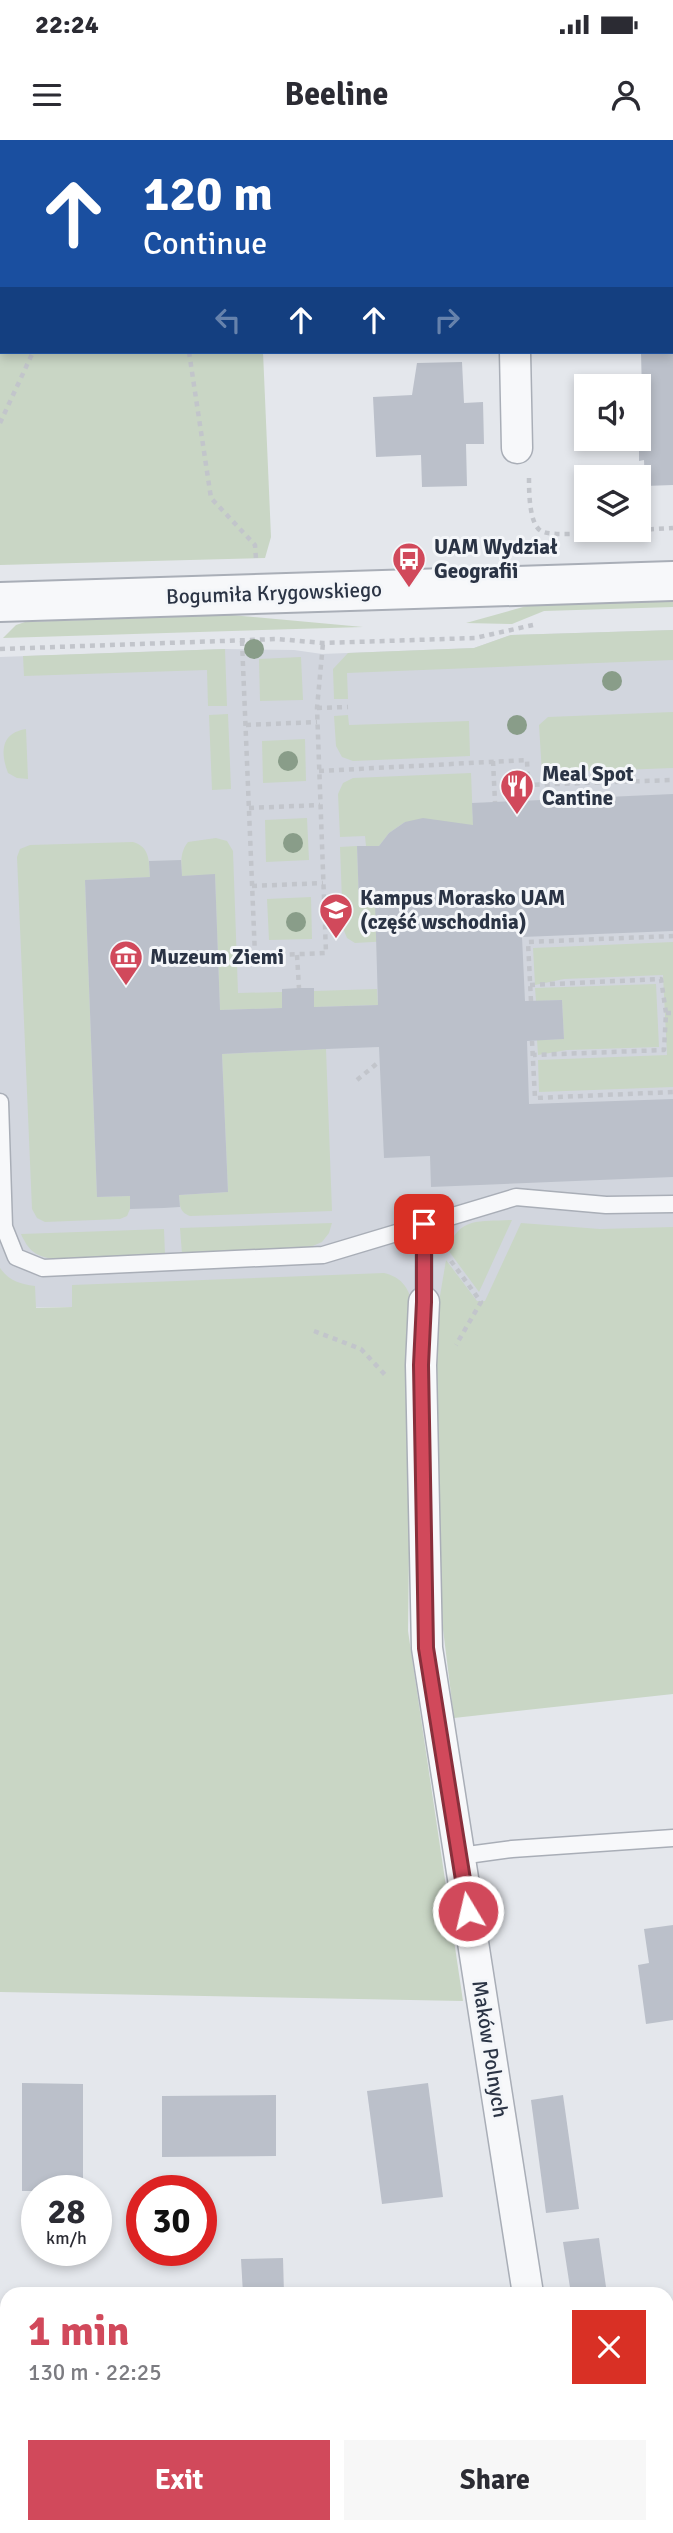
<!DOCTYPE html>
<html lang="en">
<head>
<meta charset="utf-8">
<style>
  body { margin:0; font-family:Signika,sans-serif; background:#f7f7f7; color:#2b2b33; height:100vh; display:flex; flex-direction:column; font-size:26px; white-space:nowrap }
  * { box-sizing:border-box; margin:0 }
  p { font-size:23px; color:#7c7c81 }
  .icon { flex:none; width:38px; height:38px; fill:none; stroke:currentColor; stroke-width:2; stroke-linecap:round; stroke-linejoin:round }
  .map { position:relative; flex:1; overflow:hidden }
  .side { position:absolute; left:0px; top:2147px; width:674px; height:247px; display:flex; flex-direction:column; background:#fff; border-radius:21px 21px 0 0; box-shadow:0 4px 10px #0003 }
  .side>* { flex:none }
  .banner { position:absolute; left:0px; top:0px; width:674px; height:214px; box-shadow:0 4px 10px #0003; background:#1a4fa0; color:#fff; overflow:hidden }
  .tools { position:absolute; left:574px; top:234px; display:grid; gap:14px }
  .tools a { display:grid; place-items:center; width:77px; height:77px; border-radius:0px; background:#fff; box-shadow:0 4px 10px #0003; font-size:35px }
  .speed { position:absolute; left:21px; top:2035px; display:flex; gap:14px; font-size:35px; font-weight:700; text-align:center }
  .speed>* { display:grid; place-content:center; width:91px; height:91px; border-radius:50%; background:#fff; box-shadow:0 4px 10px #0003; line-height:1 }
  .speed small { font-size:18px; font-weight:400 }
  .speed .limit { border:10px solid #d22; background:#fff; color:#111 }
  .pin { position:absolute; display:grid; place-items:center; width:60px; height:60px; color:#fff; margin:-30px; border-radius:14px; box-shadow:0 4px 10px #0006 }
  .me { position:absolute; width:77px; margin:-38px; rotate:351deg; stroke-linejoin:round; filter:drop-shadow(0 0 5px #0008) }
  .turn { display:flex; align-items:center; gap:24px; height:147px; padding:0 28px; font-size:32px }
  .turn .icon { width:91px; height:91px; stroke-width:2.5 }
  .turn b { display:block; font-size:49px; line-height:60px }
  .lanes { display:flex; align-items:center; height:66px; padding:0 28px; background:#0003; justify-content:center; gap:35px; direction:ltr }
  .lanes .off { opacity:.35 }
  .round { display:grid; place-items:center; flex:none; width:74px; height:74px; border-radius:0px; background:#f7f7f7 }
  .overview { display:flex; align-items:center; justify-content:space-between; height:119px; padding:0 28px }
  h1 { font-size:42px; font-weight:800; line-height:52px; color:#d1495b }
  .cta { display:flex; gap:14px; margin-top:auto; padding:14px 28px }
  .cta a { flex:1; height:80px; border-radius:0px; background:#d1495b; color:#fff; font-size:28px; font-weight:800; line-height:80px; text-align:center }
  .cta a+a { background:#f7f7f7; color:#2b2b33 }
  .status { display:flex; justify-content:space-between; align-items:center; height:49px; padding:0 35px; background:#fff; direction:ltr }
  .status svg { height:19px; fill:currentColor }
  header { display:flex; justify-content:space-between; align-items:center; height:91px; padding:0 28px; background:#fff; font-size:32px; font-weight:800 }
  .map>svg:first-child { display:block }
  .built { fill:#d2d6de }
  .green { fill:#c9d6c5 }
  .building { fill:#bbc0ca }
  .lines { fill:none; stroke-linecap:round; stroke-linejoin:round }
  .service-casing { stroke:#a9aeb7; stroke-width:19 }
  .minor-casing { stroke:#a9aeb7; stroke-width:33 }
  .tertiary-casing { stroke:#a9aeb7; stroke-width:42 }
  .path { stroke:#c2c5cb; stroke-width:4.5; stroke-dasharray:5 5; stroke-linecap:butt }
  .service { stroke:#f7f8fa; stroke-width:16 }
  .minor { stroke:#f7f8fa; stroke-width:30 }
  .tertiary { stroke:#f7f8fa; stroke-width:38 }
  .tree { fill:#899d89 }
  .route-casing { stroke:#882f3b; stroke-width:18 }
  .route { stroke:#d1495b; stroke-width:12 }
  .labels { text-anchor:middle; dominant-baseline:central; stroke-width:6; stroke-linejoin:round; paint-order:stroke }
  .poi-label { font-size:21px; font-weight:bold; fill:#2b3445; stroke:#f4f6f9; text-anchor:start }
  .street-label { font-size:21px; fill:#2b3445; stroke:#f4f6f9 }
</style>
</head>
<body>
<div class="status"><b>22:24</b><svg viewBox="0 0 49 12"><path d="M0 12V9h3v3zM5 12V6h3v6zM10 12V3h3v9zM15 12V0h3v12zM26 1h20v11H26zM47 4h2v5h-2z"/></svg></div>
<header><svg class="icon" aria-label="menu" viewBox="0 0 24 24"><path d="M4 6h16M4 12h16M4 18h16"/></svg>Beeline<svg class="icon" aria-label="person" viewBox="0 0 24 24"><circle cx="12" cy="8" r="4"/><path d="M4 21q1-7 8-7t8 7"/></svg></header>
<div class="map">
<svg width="673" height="2393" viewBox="0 0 673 2393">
  <rect width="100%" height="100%" fill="#e4e7ec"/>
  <polygon class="built" points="673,490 673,1111 511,1161 0,1168 0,517 225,509 294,510 322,514 474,508 511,495"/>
  <g class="green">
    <polygon points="0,0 216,0 2,2 2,212 263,212 271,397 265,418 0,425"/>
    <polygon points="673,460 673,467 544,471 512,484 466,483 530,465"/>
    <polygon points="231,475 363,487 3,498 16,485 25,482"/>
    <polygon points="673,490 673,520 347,533 348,559 334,559 333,529 348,513 474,508 511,495"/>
    <polygon points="225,509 227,566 208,566 207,530 24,536 23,516"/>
    <polygon points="301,517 303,560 260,561 259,519"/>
    <polygon points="673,572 673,628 542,633 539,585 548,577"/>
    <polygon points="228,574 231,649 212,650 209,575"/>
    <polygon points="348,575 349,585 469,581 470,616 353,621 342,617 336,606 334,576"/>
    <path d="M26,589L28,639L17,638L8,633C0,612 1,593 26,589Z"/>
    <polygon points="305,599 306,641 263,643 262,601"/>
    <polygon points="471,633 474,709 405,682 389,693 379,706 366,706 365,696 340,697 338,654 343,643 353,638"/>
    <polygon points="307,678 309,720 266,722 265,680"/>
    <path d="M216,698L227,701L233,711L238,853L282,852L283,868L220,870L215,735L182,736C181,723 180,712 188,702Z"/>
    <path d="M133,702C150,707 149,721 150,737L85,740L97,1057L130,1056V1069L127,1076L120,1079L45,1082L37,1078L32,1069L17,717L20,709L30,705Z"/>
    <polygon points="357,706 359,763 381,762 407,800 355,803 347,798 343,788 340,707"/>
    <polygon points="311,757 312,799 269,800 267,759"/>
    <polygon points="673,802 673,947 539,952 538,920 667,915 663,835 564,839 535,845 533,808"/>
    <polygon points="656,844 659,907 567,910 538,915 537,900 564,899 562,860 536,861 535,848"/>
    <polygon points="377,849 378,865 314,867 314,851"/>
    <path d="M326,909L332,1071L190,1076C179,1072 180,1065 179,1055L228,1052L222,914Z"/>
    <path d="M512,1080L479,1152L448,1110C458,1076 482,1082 512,1080Z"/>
    <polygon points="332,1083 329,1093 322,1102 303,1110 182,1114 180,1088"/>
    <polygon points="521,1083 600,1089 673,1087 673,1554 454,1578 441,1473 435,1266 439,1162 446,1120 477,1161 485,1161"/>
    <path d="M164,1089L165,1115L54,1119C36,1117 28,1110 21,1094Z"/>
    <path d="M0,1128C9,1141 20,1144 35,1146L36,1168L72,1167V1145L384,1133C401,1137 408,1147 412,1162L408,1491L463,1861L0,1852Z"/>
    <polygon points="0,2307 7,2307 7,2387 339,2387 339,2393 0,2393"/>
  </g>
  <g class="building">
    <polygon points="641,212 673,212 673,345 645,346 644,320 639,321 639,255 642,255"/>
    <polygon points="462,222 464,263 483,262 484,304 466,304 467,346 422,347 421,315 376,317 373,257 412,255 417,223"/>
    <polygon points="673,654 673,791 522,797 525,861 562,860 564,899 527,901 529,964 673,959 673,1037 431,1047 430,1016 384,1018 379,907 326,909 222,914 228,1052 179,1055 180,1067 164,1068 130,1069 130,1056 97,1057 85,740 150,737 149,721 181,720 182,736 215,734 220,870 282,868 282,849 299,848 314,848 314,867 378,865 375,762 359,763 357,706 379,706 389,693 405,682 423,678 473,685 472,663"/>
    <polygon points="673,1785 673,1880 646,1884 638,1825 649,1823 644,1789"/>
    <polygon points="22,1943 83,1944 83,2051 22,2051"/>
    <polygon points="428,1943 443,2057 382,2064 367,1951"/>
    <polygon points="276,1955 276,2016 162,2017 162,1956"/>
    <polygon points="563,1955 579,2069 546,2073 531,1960"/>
    <polygon points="599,2098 607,2154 571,2154 563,2102"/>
    <polygon points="283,2118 284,2154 243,2154 241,2119"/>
  </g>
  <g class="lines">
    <g class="service-casing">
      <g id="service">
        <polyline points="0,962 4,1087 16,1117 43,1128 323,1115 516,1057 606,1065 673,1064"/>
        <polyline points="424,1084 424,1162"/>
        <polyline points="460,1716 512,1709 673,1698"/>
      </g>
    </g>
    <g class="minor-casing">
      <g id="minor">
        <polyline points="510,0 510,2"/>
        <polyline points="515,212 517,308"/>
        <polyline points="424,1162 421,1225 427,1508 528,2154"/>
        <polyline points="667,2319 673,2318"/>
        <polyline points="567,2387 568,2393"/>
      </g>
    </g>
    <g class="tertiary-casing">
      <polyline id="tertiary" points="0,462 673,441"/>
    </g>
    <g class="path">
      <polyline points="142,2 143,0"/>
      <polyline points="189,212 211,358 255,405 256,419"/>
      <polyline points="0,283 33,212"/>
      <path d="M529,338C529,351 529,384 541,391C553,398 608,391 624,390"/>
      <polyline points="639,390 673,388"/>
      <polyline points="242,501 255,816 326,813 317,568 323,503"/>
      <polyline points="0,509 277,499 323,503 475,498 533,485"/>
      <polyline points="317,568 348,567"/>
      <polyline points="246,585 317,582"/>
      <polyline points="493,621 495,662"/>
      <polyline points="319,631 527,620 528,645 673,640"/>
      <polyline points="249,668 320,665"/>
      <polyline points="252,746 323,743"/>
      <polyline points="297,815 299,848"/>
      <polyline points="530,845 661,839 666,873 664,910 533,915"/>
      <polyline points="531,861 528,802 673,796"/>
      <polyline points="666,873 673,873"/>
      <polyline points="532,901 535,958 673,952"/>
      <polyline points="357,940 380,921"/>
      <polyline points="451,1121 481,1162 456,1205"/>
      <polyline points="314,1191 361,1209 388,1238"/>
    </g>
    <use href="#service" class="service"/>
    <use href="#minor" class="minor"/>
    <use href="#tertiary" class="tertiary"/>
  </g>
  <g class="tree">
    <circle cx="254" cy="509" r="10"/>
    <circle cx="612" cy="541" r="10"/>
    <circle cx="517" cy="585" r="10"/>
    <circle cx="288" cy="621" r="10"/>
    <circle cx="293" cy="703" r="10"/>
    <circle cx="296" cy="782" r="10"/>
  </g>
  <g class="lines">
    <g class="route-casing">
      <polyline id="route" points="424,1084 424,1162 421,1225 426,1508 468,1771"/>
    </g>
    <use href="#route" class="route"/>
  </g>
  <defs>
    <g id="bus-pin" transform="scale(1.75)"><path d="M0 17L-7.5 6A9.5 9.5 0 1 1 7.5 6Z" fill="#d1495b" stroke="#f4f6f9"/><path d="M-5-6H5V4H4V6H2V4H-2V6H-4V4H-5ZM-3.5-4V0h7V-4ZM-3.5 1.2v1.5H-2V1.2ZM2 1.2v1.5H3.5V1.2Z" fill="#fff"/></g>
    <g id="restaurant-pin" transform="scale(1.75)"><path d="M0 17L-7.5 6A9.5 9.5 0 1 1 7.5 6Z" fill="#d1495b" stroke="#f4f6f9"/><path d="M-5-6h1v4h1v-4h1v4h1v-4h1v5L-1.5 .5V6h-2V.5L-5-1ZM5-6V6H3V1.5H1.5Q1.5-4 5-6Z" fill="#fff"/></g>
    <g id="university-pin" transform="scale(1.75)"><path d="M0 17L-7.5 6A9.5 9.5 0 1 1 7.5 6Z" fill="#d1495b" stroke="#f4f6f9"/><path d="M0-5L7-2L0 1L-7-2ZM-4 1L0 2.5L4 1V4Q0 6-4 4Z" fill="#fff"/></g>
    <g id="museum-pin" transform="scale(1.75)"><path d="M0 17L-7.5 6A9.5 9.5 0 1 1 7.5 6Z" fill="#d1495b" stroke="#f4f6f9"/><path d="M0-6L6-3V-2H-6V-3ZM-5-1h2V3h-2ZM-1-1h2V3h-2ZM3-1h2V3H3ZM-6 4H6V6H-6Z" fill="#fff"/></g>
  </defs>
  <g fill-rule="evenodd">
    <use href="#bus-pin" x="409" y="419"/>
    <use href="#restaurant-pin" x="517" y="646"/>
    <use href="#university-pin" x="336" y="770"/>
    <use href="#museum-pin" x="126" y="817"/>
  </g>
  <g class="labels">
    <g class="poi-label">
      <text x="434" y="407">UAM Wydział<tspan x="434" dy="24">Geografii</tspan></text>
      <text x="542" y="634">Meal Spot<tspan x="542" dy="24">Cantine</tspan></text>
      <text x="360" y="758">Kampus Morasko UAM<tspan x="360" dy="24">(część wschodnia)</tspan></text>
      <text x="150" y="817">Muzeum Ziemi</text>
    </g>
    <g class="street-label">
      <text transform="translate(274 453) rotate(-2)">Bogumiła Krygowskiego</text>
      <text transform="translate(490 1909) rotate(81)">Maków Polnych</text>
    </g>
  </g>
</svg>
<div class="tools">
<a><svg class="icon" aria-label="sound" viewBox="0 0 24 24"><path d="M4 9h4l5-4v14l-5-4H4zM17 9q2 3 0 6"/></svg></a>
<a><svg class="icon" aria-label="layers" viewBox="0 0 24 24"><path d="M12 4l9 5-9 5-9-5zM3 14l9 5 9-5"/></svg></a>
</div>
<div class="speed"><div>28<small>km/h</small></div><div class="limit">30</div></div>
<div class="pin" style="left:424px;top:1084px;background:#d93025"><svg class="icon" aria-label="arrive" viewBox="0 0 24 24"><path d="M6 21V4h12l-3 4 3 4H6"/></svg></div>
<svg class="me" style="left:468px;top:1771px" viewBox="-20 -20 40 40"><circle r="17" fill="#d1495b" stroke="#fff" stroke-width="3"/><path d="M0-11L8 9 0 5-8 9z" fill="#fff"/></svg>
<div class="banner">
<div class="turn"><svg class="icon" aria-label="ahead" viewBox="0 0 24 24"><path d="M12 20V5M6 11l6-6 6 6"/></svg><div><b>120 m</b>Continue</div></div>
<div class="lanes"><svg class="icon off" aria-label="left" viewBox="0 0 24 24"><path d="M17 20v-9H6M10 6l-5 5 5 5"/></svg><svg class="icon" aria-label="ahead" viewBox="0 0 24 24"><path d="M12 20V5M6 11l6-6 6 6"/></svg><svg class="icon" aria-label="ahead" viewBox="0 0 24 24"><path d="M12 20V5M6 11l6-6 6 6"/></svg><svg class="icon off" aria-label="right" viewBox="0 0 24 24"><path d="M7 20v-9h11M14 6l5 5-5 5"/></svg></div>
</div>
<section class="side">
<div class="overview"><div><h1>1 min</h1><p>130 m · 22:25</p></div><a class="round" style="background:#d93025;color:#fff"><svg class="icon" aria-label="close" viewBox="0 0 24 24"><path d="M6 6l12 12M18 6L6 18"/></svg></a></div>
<div class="cta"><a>Exit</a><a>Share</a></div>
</section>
</div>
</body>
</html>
